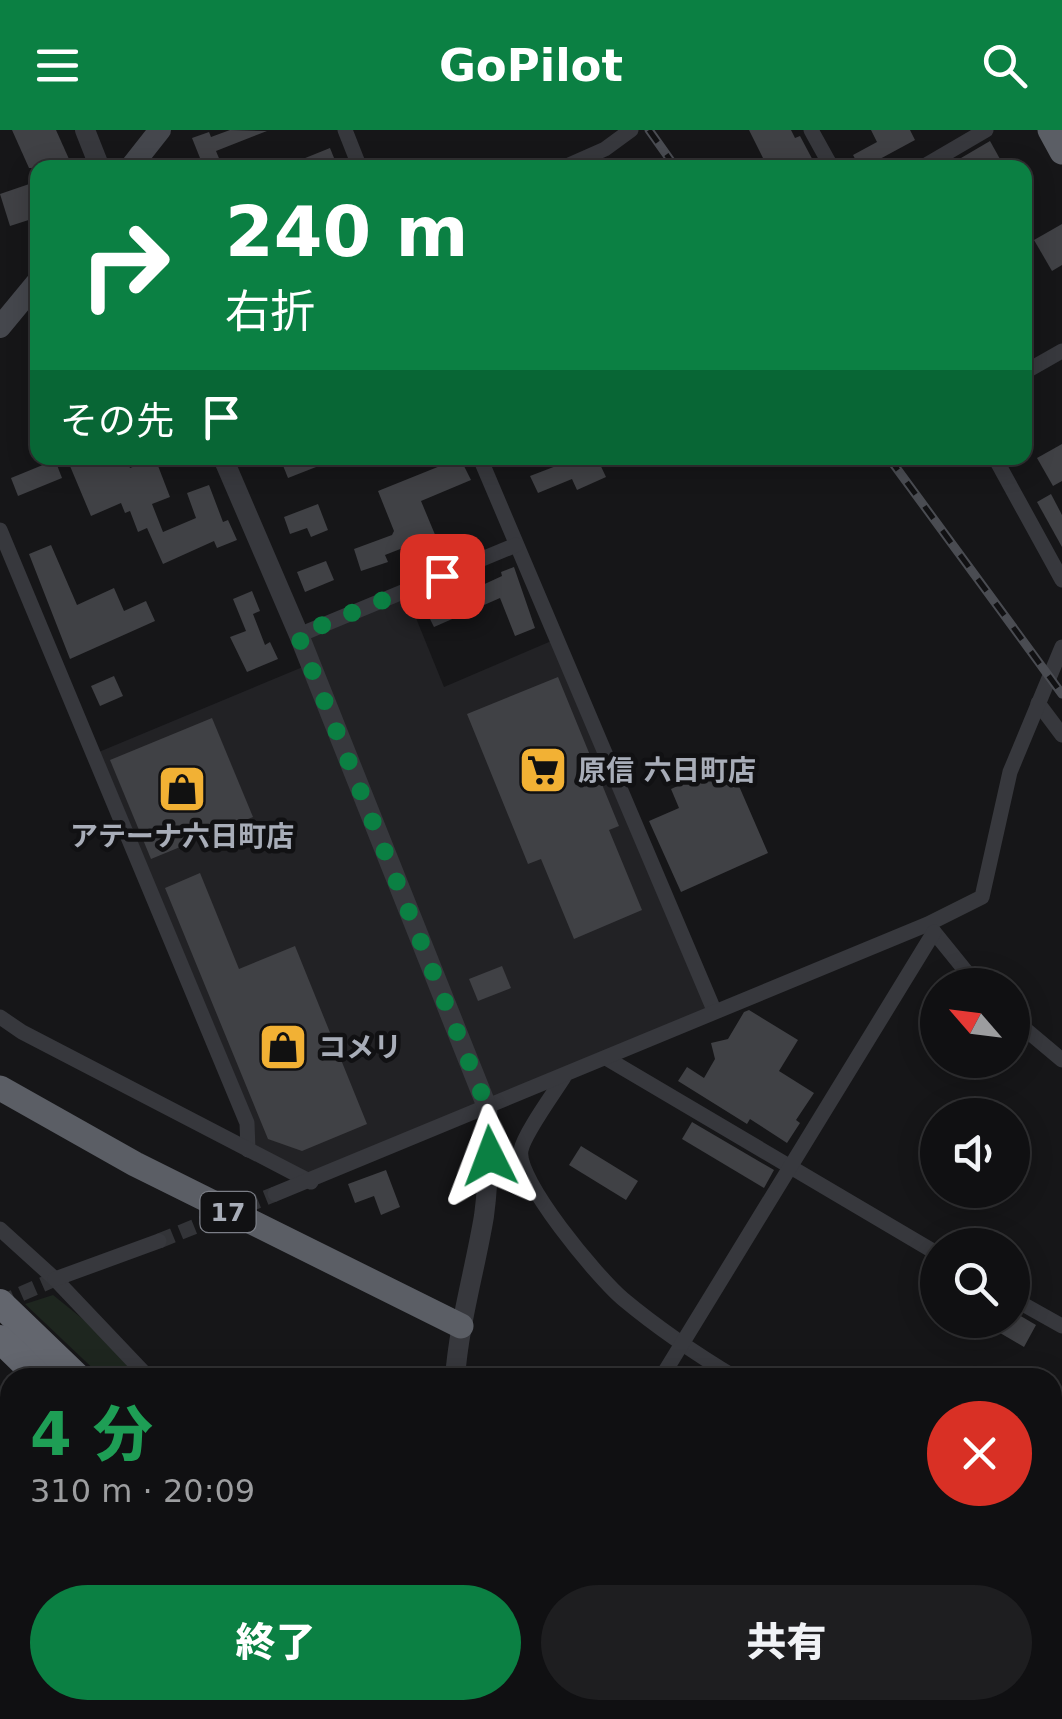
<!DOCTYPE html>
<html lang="ja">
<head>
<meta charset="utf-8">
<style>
  body { margin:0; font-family:"DejaVu Sans","Noto Sans JP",sans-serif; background:#1e1e20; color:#f1f3f6; height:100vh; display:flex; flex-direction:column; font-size:38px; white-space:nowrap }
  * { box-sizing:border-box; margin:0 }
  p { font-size:32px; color:#9c9d9f }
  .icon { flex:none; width:55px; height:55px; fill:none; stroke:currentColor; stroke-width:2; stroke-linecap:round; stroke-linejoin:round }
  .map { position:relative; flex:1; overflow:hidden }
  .panel { position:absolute; left:0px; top:1238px; width:1062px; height:352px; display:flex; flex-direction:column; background:#101012; border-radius:30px 30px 0 0; box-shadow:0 5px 25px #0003,0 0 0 2px #303032 }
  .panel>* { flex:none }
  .top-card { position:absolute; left:30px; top:30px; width:1002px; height:305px; border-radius:20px; box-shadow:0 5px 25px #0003,0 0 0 2px #303032; background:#0b8043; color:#fff; overflow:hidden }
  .needle { width:65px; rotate:298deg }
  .tools { position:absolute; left:920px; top:838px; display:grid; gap:20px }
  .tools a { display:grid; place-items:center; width:110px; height:110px; border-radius:50%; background:#101012; box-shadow:0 5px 25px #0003,0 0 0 2px #303032; font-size:50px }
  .pin { position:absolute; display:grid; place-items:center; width:85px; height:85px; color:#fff; margin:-42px; border-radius:20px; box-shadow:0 5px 15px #0006 }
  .me { position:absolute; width:110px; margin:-55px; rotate:357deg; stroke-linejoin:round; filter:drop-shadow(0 0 8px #0008) }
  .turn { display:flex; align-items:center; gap:35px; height:210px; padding:0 30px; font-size:45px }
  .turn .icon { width:130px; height:130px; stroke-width:2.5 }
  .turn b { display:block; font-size:70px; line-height:85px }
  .then { display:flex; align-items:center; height:95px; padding:0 30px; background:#0003; gap:20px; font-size:38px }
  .round { display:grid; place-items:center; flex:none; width:105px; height:105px; border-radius:52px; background:#1e1e20 }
  .head { display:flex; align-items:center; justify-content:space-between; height:170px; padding:0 30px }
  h1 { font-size:60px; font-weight:800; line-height:75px; color:#1e9e55 }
  .cta { display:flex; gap:20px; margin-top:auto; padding:20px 30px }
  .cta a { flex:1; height:115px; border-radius:60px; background:#0b8043; color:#fff; font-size:40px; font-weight:800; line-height:115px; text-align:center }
  .cta a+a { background:#1e1e20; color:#f1f3f6 }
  header { display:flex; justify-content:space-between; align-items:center; height:130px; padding:0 30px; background:#0b8043; color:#fff; font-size:45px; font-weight:800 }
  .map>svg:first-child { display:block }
  .built { fill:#222225 }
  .green { fill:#1e261f }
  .building { fill:#404145 }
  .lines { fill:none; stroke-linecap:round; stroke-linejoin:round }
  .minor-tunnel { stroke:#333438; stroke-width:15; stroke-dasharray:15 8; stroke-linecap:butt }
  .minor { stroke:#37383d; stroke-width:15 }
  .tertiary { stroke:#37383d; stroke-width:20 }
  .secondary { stroke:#45474d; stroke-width:22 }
  .trunk { stroke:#5b5e65; stroke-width:25 }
  .motorway { stroke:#63666e; stroke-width:28 }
  .rail-casing { stroke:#4a4c52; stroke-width:9 }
  .rail { stroke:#111113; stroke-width:5; stroke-dasharray:15; stroke-linecap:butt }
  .route { stroke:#0b8043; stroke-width:18; stroke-dasharray:0 32.4 }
  .labels { text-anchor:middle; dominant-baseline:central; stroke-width:9; stroke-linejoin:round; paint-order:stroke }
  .shield { fill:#111113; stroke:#7b7e86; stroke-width:2.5 }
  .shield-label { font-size:25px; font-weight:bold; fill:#a8adb8 }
  .poi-label { font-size:28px; font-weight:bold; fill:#a8adb8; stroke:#111113; text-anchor:start }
</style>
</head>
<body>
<header><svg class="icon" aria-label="menu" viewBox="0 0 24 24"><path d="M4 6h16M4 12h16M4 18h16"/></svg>GoPilot<svg class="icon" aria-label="search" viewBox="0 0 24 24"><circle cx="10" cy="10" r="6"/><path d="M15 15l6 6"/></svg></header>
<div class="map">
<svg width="1062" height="1589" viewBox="0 0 1062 1589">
  <rect width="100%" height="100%" fill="#161618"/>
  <polygon class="built" points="405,461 444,557 556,509 714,880 311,1052 248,1020 247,993 94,624 310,534 299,505"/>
  <polygon class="green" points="53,1165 84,1190 141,1247 102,1247 25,1174"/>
  <g class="building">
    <polygon points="12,0 56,0 73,38 29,38"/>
    <polygon points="230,0 267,1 216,21 223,38 204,38 192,8 209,2 211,7"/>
    <polygon points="749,0 791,0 795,8 800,6 817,38 768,38"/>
    <polygon points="871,0 910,0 915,10 878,30 883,38 860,38 853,25 877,12"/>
    <polygon points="990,11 1005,38 944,38"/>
    <polygon points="330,18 338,38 283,38 283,37"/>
    <polygon points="38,51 38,87 10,96 0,64"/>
    <polygon points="1062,94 1062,135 1052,141 1034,110"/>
    <polygon points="1062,314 1062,351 1053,356 1037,328"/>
    <polygon points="89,328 126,328 130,338 155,328 170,367 152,374 163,402 196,388 187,363 209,355 223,392 228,390 237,410 217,418 214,411 163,434 147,398 138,402 130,381 125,383 121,373 91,386 70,336"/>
    <polygon points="280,328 339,328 288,348"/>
    <polygon points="460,328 471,350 421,371 446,431 419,442 408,416 385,425 388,432 361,441 354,419 392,405 394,401 378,361"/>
    <polygon points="577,328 597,328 606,347 577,360 572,349 538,363 530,346"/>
    <polygon points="55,330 62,348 18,366 11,348"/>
    <polygon points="1051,364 1062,385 1062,417 1037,372"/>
    <polygon points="318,374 328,400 311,407 307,398 290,404 284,387"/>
    <polygon points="51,415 77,475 114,458 124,481 146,471 155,491 70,529 29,424"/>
    <polygon points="326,431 334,450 305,462 297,442"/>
    <polygon points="514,437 535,498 515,506 500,468 434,497 426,481 502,446 501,442"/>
    <polygon points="252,461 260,481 253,484 265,515 270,512 278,529 247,542 230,507 246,501 233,469"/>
    <polygon points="114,546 123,566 100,576 91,556"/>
    <polygon points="558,547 619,696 609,700 642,780 574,809 541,729 528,734 467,584"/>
    <polygon points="212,588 253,687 151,729 110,630"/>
    <polygon points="729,633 768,723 681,762 649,691 679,678 671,659"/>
    <polygon points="200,743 239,839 295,816 367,994 302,1021 268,1009 165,758"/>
    <polygon points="502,836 511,858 478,871 469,849"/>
    <polygon points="749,880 798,910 779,941 814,963 796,990 800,993 787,1013 750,989 747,994 678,951 687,937 704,948 715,929 711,913 728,909 744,882"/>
    <polygon points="692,992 774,1040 764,1058 682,1009"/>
    <polygon points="581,1016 638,1051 626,1070 569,1035"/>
    <polygon points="386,1040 400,1077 381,1085 374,1066 355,1073 348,1054"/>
    <polygon points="1012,1181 1036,1195 1024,1217 978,1190 1012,1190"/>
  </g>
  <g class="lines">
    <g class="minor-tunnel">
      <polyline points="159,1111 275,1064"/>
      <polyline points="0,1173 55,1149"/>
    </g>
    <g class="minor">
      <polyline points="345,0 360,38"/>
      <polyline points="811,0 832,38"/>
      <polyline points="562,38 605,19 631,0"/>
      <polyline points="921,38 986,0"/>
      <polyline points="1025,242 1062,221"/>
      <polyline points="480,328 714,880"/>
      <polyline points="995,328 1062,450"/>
      <polyline points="0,400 247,993 248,1020"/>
      <polyline points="299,505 516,415"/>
      <polyline points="1038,573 1062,605"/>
      <polyline points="930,797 977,855"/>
      <polyline points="0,887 22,902 311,1052"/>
      <polyline points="1012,888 1062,930"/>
      <polyline points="606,928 938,1124"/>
      <path d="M564,947C554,963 524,1004 521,1020C515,1049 599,1149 623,1169C659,1199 696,1224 736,1248"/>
      <polyline points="275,1064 928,794 982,767 1010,642 1062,517"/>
      <polyline points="0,1099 55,1149 149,1248"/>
      <polyline points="55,1149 159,1111"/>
      <polyline points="1012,1168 1062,1196"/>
      <polyline points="661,1248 934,802"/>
      <polyline points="0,1277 10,1287"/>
      <polyline points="1052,1437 1062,1443"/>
      <polyline points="290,1580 298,1589"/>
      <polyline points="453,1580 460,1589"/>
    </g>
    <g class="tertiary">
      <polyline points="85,0 100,38"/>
      <path d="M223,328L299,505L487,977C489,1014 489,1049 484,1086C475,1140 459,1193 455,1248"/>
      <polyline points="1052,1498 1062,1482"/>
      <polyline points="843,1580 858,1589"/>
      <polyline points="996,1589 1001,1580"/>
    </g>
    <g class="secondary">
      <polyline points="130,38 160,0"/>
      <polyline points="0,197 38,151"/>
    </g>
    <g class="trunk">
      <polyline points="1050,0 1062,22"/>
      <polyline points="0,958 135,1034 461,1196"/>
    </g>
    <g class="motorway">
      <polyline points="0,1173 78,1248"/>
      <polyline points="0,1209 40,1248"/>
      <polyline points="349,1580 356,1589"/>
      <polyline points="383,1580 390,1589"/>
    </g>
    <g class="rail-casing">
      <g id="rail">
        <polyline points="649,0 676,38"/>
        <polyline points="889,328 1062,564"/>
      </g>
    </g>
    <use href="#rail" class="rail"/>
  </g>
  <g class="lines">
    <polyline class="route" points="442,446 298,505 487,977 490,1026"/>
  </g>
  <defs>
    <g id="supermarket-square" transform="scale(2.5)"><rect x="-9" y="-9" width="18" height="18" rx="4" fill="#f2b134" stroke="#111113"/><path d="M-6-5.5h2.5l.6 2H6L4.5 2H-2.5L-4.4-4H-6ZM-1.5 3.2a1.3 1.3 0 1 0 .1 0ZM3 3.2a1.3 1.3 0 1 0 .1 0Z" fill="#111"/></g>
    <g id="shop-square" transform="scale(2.5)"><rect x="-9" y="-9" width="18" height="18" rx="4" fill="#f2b134" stroke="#111113"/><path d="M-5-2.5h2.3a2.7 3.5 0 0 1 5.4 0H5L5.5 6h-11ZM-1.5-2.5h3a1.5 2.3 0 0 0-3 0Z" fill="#111"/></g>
  </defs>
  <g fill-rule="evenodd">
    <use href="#supermarket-square" x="543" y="640"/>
    <use href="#shop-square" x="182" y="659"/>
    <use href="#shop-square" x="283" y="917"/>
  </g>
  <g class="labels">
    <rect class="shield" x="200.5" y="1062" width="55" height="40" rx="8"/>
    <g class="shield-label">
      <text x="228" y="1082">17</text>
    </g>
    <g class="poi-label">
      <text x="578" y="640">原信 六日町店</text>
      <text x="182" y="706" text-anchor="middle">アテーナ六日町店</text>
      <text x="318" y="917">コメリ</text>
    </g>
  </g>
</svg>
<div class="tools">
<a><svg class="needle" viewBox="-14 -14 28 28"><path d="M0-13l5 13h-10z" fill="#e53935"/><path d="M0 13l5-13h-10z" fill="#9c9d9f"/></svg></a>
<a><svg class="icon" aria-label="sound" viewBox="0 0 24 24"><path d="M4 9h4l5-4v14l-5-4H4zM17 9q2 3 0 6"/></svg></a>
<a><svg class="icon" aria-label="search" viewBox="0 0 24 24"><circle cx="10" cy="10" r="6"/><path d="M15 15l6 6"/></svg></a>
</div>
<div class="pin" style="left:442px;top:446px;background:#d93025"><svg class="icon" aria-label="arrive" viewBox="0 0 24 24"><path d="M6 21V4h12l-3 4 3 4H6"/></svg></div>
<svg class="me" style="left:490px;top:1026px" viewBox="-20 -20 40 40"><path d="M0-17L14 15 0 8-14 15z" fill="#0b8043" stroke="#fff" stroke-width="4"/></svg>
<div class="top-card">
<div class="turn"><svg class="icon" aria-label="right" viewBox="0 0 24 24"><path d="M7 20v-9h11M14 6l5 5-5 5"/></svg><div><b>240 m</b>右折</div></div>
<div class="then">その先<svg class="icon" aria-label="arrive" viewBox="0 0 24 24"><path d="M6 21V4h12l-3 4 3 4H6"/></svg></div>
</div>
<section class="panel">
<div class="head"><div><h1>4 分</h1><p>310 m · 20:09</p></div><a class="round" style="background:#d93025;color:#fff"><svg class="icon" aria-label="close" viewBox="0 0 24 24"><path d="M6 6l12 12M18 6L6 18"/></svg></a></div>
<div class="cta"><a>終了</a><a>共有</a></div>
</section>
</div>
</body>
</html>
